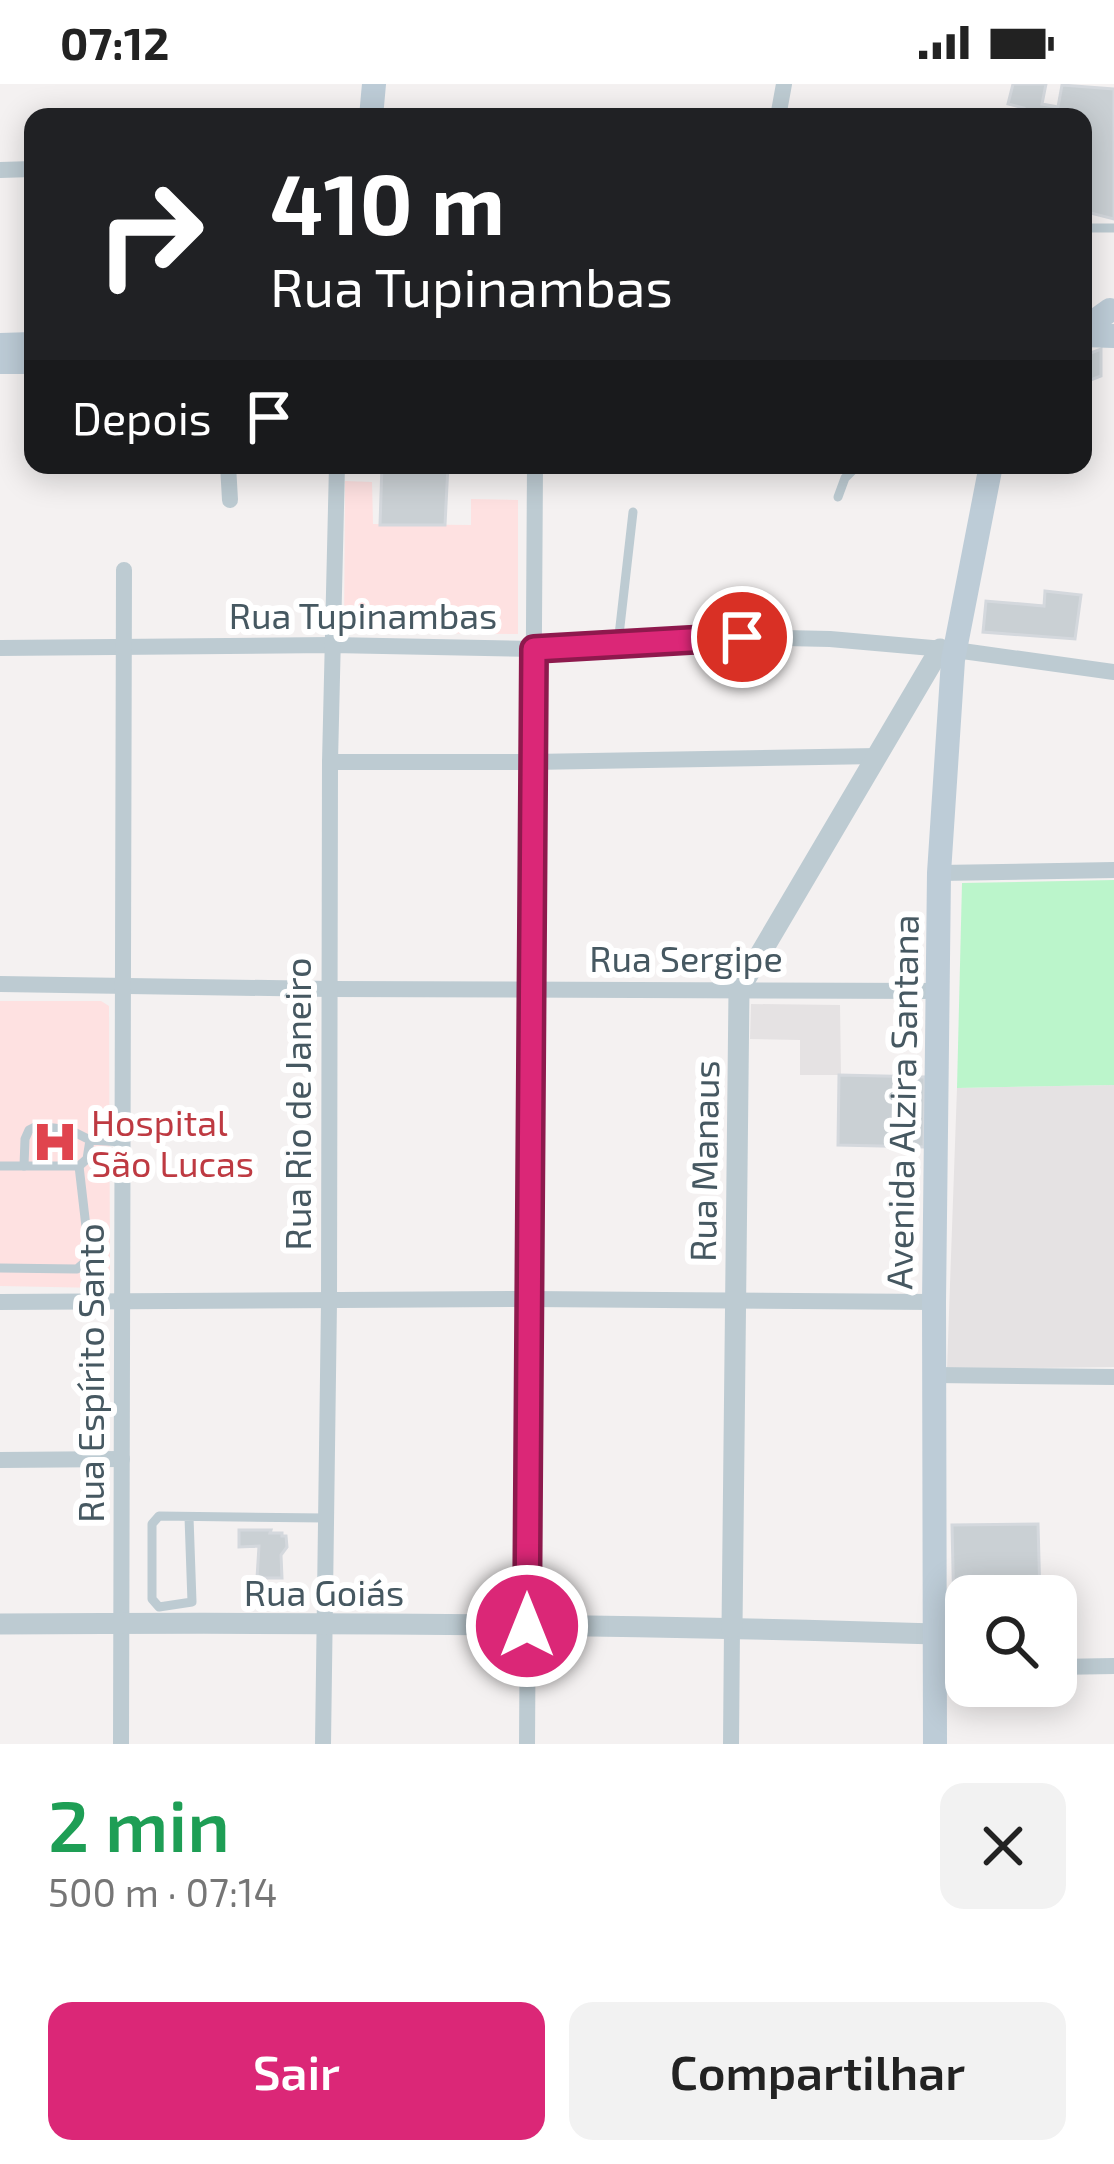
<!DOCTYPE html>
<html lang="pt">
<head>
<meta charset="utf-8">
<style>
  body { margin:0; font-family:"Exo 2",sans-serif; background:#f2f2f2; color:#222; height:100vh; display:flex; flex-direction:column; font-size:45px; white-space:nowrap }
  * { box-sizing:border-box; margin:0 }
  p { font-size:39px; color:#767676 }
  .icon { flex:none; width:66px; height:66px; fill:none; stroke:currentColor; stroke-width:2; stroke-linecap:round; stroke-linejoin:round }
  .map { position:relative; height:1660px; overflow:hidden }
  .drawer { display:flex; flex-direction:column; background:#fff; flex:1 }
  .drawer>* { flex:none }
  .guide { position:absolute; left:24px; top:24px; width:1068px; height:366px; border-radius:24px; box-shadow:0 6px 30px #0003; background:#202124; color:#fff; overflow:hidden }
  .fabs { position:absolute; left:945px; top:1491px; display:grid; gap:24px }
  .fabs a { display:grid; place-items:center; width:132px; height:132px; border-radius:24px; background:#fff; box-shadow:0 6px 30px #0003; font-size:60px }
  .pin { position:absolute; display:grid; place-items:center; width:102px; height:102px; color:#fff; margin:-51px; border:6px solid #fff; border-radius:50%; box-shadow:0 3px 12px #0007 }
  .me { position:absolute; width:132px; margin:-66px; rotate:0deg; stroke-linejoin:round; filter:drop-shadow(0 0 9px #0008) }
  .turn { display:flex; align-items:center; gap:42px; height:252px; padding:0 48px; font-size:54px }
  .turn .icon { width:156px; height:156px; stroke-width:2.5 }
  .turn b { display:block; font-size:84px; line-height:102px }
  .then { display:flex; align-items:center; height:114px; padding:0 48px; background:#0003; gap:24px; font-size:45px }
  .round { display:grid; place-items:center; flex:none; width:126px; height:126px; border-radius:24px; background:#f2f2f2 }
  .headline { display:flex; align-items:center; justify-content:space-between; height:204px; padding:0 48px }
  h1 { font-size:72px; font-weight:600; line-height:90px; color:#1e9e55 }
  .cta { display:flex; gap:24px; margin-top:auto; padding:24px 48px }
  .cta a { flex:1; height:138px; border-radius:24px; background:#db2777; color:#fff; font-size:48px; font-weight:600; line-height:138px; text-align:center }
  .cta a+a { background:#f2f2f2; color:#222 }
  .status { display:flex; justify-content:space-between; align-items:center; height:84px; padding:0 60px; background:#fff; direction:ltr }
  .status svg { height:33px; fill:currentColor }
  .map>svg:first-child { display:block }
  .education { fill:#e5e2e3 }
  .medical { fill:#fee1e1 }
  .green { fill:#bbf5cb }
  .building { fill:#cad0d4; stroke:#d4d8dd; stroke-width:3 }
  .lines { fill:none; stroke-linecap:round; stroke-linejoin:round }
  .service { stroke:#bdcbd2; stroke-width:9 }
  .minor { stroke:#bdcbd2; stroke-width:16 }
  .tertiary { stroke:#bdcbd2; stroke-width:21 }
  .secondary { stroke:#bdccd7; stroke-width:24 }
  .route-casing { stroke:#8e194d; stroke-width:30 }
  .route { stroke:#db2777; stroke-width:21 }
  .labels { text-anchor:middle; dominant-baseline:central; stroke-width:12; stroke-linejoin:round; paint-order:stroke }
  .street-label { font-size:36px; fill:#465861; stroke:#fff }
  .health-label { font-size:36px; fill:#be3a42; stroke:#fff; text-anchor:start }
</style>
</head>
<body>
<div class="status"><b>07:12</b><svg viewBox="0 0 49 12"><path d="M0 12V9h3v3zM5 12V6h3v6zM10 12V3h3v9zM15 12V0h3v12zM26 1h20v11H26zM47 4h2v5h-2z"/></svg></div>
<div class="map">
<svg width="1114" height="1660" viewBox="0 0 1114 1660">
  <rect width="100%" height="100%" fill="#f4f1f1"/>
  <g class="education">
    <polygon points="751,920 840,921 841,990 925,993 924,1063 838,1061 839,991 800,991 800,956 750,955"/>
    <polygon points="1114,1001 1114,1283 947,1285 957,1004"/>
  </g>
  <g class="medical">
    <polygon points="345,397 372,398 373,440 471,441 471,415 518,416 518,550 344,548"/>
    <polygon points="0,917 101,917 109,922 110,1195 102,1204 0,1202"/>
  </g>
  <polygon class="green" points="1114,796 1114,1001 957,1004 962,799"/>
  <g class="building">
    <polygon points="1013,0 1046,0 1042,20 1058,23 1062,1 1114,5 1114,135 1083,127 1083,33 1022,33 1024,24 1008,20"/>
    <polygon points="1101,265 1101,292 1083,299 1083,272"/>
    <polygon points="382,381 448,381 445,441 380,441"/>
    <polygon points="1045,507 1081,511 1075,555 983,548 986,517 1044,522"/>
    <polygon points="839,991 925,993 924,1063 838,1061"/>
    <polygon points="1038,1440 1040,1512 966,1512 966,1574 955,1574 952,1441"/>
    <polygon points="239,1446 271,1446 270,1449 282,1449 282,1452 286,1452 287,1463 281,1471 282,1494 257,1494 259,1462 239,1463"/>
  </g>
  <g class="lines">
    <g class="service">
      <polyline points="1083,144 1114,144"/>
      <polyline points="838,413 845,394 858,381"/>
      <polyline points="618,560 633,428"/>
      <polyline points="90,1056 87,1075 79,1082 24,1082 25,1055 29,1046 37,1042 70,1046 90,1056 122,1058"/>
      <polyline points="0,1082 24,1082"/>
      <polyline points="0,1184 77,1185 84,1179 89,1169 79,1082"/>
      <polyline points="189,1433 192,1518 159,1523 152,1515 152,1440 159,1432 325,1434"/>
    </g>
    <g class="minor">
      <polyline points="778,33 784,0"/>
      <polyline points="0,86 33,85"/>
      <polyline points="228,381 230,416"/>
      <polyline points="0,564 332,561 534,565 742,553 830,555 955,566 1114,588"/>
      <polyline points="330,678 532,678 877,672"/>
      <polyline points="939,789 1114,786"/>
      <polyline points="0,900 329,905 939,907"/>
      <polyline points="0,1218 529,1215 934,1218"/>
      <polyline points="935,1291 1114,1293"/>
      <polyline points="0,1376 122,1375"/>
      <polyline points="1056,1583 1114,1582"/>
      <polyline points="935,1585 966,1585"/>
      <polyline points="121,1660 124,486"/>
      <polyline points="323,1660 329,1218 330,678 337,381"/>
      <polyline points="527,1660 535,381"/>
      <polyline points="731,1660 732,1544"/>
    </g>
    <g class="tertiary">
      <path d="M0,1540C312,1538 624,1540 935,1550"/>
      <polyline points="732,1544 739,906 940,565"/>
    </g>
    <g class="secondary">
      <polyline points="371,33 374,0"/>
      <polyline points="1083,241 1096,236 1110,226"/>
      <polyline points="1083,251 1114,252"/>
      <polyline points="0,261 33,260"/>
      <polyline points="0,278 33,278"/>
      <polyline points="935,1660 934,1218 939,789 953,576 991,381"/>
    </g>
  </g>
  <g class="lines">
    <g class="route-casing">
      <polyline id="route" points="527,1542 534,565 742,553"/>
    </g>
    <use href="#route" class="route"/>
  </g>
  <defs>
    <g id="hospital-bare" transform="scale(3.6)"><path d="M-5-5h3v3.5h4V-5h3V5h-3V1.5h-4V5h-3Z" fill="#e0444e" stroke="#fff" stroke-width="2.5" paint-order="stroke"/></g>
  </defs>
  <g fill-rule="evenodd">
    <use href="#hospital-bare" x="55" y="1058"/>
  </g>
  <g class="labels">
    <g class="street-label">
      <text x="363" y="530">Rua Tupinambas</text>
      <text x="686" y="873">Rua Sergipe</text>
      <text transform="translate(901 1018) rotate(-89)">Avenida Alzira Santana</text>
      <text transform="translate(296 1020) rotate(-90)">Rua Rio de Janeiro</text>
      <text transform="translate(703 1077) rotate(-89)">Rua Manaus</text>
      <text transform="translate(89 1289) rotate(-90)">Rua Espírito Santo</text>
      <text x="324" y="1507">Rua Goiás</text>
    </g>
    <g class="health-label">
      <text x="91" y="1037">Hospital<tspan x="91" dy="41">São Lucas</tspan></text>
    </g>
  </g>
</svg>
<div class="fabs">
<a><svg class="icon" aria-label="search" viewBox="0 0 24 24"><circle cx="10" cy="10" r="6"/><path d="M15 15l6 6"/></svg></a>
</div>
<div class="pin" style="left:742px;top:553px;background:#d93025"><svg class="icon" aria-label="arrive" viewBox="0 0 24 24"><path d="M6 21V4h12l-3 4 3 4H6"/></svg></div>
<svg class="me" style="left:527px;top:1542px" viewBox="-20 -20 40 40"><circle r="17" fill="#db2777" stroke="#fff" stroke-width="3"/><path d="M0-11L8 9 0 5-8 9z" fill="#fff"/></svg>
<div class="guide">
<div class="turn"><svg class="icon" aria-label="right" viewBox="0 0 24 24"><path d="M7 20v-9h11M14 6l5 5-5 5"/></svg><div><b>410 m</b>Rua Tupinambas</div></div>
<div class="then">Depois<svg class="icon" aria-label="arrive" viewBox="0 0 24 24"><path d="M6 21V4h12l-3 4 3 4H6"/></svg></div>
</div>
</div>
<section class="drawer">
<div class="headline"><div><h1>2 min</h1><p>500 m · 07:14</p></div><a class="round"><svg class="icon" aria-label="close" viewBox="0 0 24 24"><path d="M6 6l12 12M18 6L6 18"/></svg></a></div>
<div class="cta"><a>Sair</a><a>Compartilhar</a></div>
</section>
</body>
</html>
